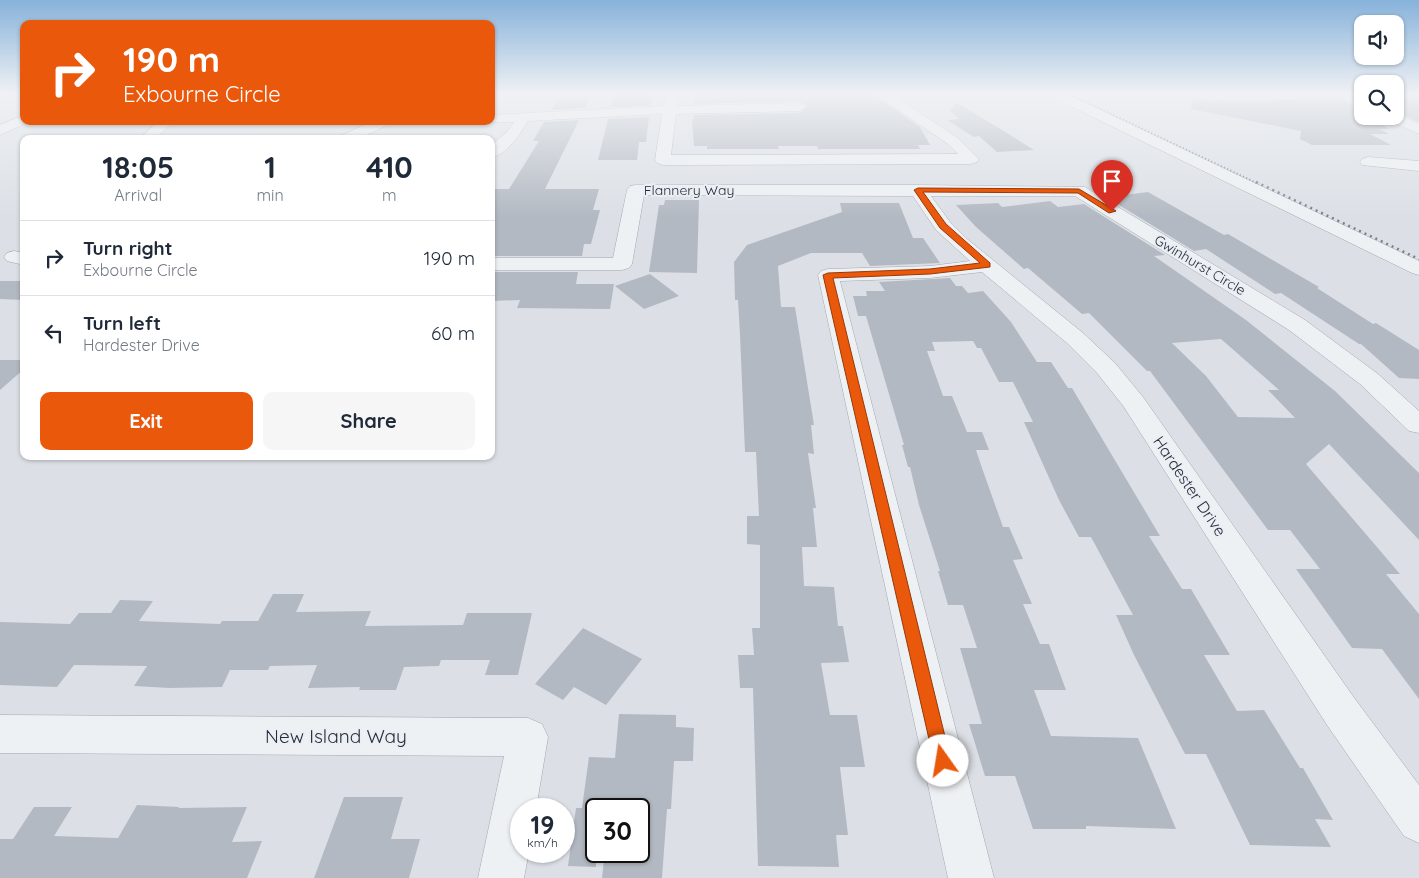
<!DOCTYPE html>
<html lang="en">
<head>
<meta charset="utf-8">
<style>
  body { margin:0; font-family:Quicksand,sans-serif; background:#f6f6f7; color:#1f2937; height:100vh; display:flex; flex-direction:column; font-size:19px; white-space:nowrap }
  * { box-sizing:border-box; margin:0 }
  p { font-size:16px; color:#747a83 }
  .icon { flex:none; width:28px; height:28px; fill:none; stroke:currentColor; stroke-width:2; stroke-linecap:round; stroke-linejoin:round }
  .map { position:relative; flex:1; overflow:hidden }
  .drawer { position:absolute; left:20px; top:135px; width:475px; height:325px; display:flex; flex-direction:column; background:#fff; border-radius:10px; box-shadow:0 1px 4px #0004 }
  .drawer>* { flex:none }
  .hud { position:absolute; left:20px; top:20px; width:475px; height:105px; border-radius:10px; box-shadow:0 1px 4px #0004; background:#ea580c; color:#fff; overflow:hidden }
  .fabs { position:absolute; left:1354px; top:15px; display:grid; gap:10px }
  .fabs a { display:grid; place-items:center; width:50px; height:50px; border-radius:10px; background:#fff; box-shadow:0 1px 4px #0004; font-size:25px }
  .speed { position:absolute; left:510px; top:798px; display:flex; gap:10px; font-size:25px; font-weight:700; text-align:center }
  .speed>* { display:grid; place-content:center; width:65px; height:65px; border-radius:50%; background:#fff; box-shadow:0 1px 4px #0004; line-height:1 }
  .speed small { font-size:12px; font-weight:400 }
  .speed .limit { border:2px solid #111; border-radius:8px; background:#fff; color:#111 }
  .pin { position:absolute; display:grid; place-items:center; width:42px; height:42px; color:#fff; margin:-51px -21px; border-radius:50% 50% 50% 0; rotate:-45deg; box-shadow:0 0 5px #0007 }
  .pin .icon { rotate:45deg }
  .me { position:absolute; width:55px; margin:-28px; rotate:347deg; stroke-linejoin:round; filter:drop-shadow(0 0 4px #0008) }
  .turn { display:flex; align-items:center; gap:18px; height:105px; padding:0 20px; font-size:22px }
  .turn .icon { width:65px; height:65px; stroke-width:2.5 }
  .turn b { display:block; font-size:35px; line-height:42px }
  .eta { display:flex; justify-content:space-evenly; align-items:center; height:85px; text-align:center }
  .eta b { font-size:30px; font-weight:700; line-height:35px }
  .button { display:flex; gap:10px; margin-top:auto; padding:10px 20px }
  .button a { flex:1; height:58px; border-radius:10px; background:#ea580c; color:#fff; font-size:20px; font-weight:700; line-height:58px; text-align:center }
  .button a+a { background:#f6f6f7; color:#1f2937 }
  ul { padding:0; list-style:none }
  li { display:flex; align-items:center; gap:15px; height:75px; padding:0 20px; border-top:1px solid #e0e1e3 }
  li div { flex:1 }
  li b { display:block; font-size:19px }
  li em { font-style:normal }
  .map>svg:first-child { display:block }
  .building { fill:#b3b9c2; fill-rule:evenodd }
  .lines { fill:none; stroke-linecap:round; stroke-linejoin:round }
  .minor-casing { stroke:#a2a7b0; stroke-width:1 }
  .minor { fill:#eef1f4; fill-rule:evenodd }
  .rail-far1 { stroke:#76808f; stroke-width:2; stroke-dasharray:1 2.5; stroke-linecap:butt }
  .rail { stroke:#76808f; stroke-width:2.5; stroke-dasharray:2 4; stroke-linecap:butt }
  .route { fill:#ea580c; stroke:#983908 }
  .labels { text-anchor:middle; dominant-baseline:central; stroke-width:4; stroke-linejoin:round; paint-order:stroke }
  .far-street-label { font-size:14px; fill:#262e3c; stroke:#ebeff4 }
  .street-label { font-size:16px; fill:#262e3c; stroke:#ebeff4 }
  .near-street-label { font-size:19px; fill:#262e3c; stroke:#ebeff4 }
</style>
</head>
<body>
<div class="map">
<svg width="1419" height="878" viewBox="0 0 1419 878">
  <rect width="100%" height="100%" fill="#dce0e6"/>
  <g class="building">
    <polygon points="614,94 652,94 651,105 611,107"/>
    <polygon points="694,94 873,94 920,127 930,145 918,145 920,149 818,149 817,146 778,146 779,149 707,149 707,146 694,146 692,119 694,119 694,115 799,113 808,106 799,101 694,104"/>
    <polygon points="591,96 585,108 551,110 558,99"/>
    <polygon points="1192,99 1221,101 1339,99 1362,109 1362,116 1381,116 1384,121 1390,123 1378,123 1389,129 1379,129 1389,134 1370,134 1391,145 1312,145 1300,139 1301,131 1191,109"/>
    <polygon points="1395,99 1419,99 1419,122 1395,111"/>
    <polygon points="956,102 1007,133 1034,150 997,152 979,136 974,137 947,120 959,119 950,111"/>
    <polygon points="649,117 646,142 639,142 637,160 598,160 608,119"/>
    <polygon points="579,120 545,189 599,189 593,210 600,210 591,244 584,244 582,256 491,256 491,189 509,189 539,141 533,141 544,122"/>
    <polygon points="1148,192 1224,235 1228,234 1319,287 1317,288 1373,324 1376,323 1419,350 1419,379 1399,378 1361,344 1359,344 1281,293 1275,294 1206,249 1194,251 1111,200 1123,199 1117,196"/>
    <polygon points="665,200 699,200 697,273 649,272 659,205 664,205"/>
    <path d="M1050,201L1058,207L1084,204L1165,255L1154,256L1246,320L1335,391L1419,473V540L1329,444L1306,464L1400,574H1386L1419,614V699L1382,649L1352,648L1296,569H1320L1290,530H1268L1150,371H1147L1089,313L1082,314L1028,268L1024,269L976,227L956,205L998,203L1002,207ZM1221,339L1279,390H1268L1295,418L1238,417L1206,376L1172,343Z"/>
    <polygon points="840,203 899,203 913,238 923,238 940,263 870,266 862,253 811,253 778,266 781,307 795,307 814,425 811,425 814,454 808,453 816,508 813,508 817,547 802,547 804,586 834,587 838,626 843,626 849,662 821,663 830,715 857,715 865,767 840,767 848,835 836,835 839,867 758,866 753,688 740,688 738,655 754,655 752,628 760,628 760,545 747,544 747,516 759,516 756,452 745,452 740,335 738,300 735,300 734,262 747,245 842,212"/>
    <polygon points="491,272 578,272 576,284 614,284 610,309 517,308 520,300 491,301"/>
    <polygon points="650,274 679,296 644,309 615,286"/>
    <polygon points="950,278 956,286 962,286 968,293 983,291 1011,322 1037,362 1051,362 1068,388 1072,388 1160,536 1149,536 1182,589 1191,589 1230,655 1204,655 1237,711 1264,710 1300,768 1303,768 1333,820 1315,819 1331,847 1250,845 1206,754 1185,754 1134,655 1116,615 1133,615 1091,537 1079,537 1059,500 1024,422 1033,422 1013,382 999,382 981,348 977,348 973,341 932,342 935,351 927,351 943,396 952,396 967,432 982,432 989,450 976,450 982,468 1003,527 1009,527 1023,559 1013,560 1032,604 1023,604 1040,644 1049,644 1066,690 1034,690 1051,736 1138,738 1176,829 1086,826 1086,829 1033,829 1015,776 985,776 969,724 982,724 960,648 977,648 963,605 948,605 938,571 940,571 919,505 910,467 908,467 902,445 904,445 866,316 858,316 853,296 867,296 866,291 885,291 879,282"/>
    <polygon points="0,281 24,281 24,300 0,299"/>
    <polygon points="0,360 24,360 24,369 0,390"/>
    <polygon points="273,594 304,594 296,612 371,611 365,626 463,625 467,613 532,613 518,675 485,675 490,660 441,660 439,666 404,667 396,690 359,690 360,687 308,688 317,665 270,666 268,670 230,670 222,687 169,688 134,686 147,666 74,665 57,687 0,685 0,622 70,624 79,613 111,613 120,600 153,601 139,621 220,624 222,621 258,621"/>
    <polygon points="583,628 642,659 606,705 574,687 563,700 535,684"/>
    <polygon points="619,714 676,715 676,727 694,728 693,761 674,761 671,809 667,809 662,878 602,878 605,851 639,851 639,809 596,809 596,867 568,866 576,808 582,808 589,757 615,758"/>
    <polygon points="344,797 403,797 391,839 420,839 409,878 314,878"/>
    <polygon points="137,805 179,807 178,808 247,807 232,842 262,841 247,878 0,878 0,839 13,839 34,807 72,807 54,836 118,838"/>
  </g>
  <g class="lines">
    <g class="minor-casing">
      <g id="minor">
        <polygon points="0,94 11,94 9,97 0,99"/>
        <path d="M666,94H678L677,106L799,103L806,107L799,111L676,114L671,155L958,154L948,144L875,94H891L958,138L979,159L977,162L971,164L663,165L657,163L655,160L662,114L528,121C520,135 508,153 491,158V145L506,133L514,122H486L491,121V115L664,106Z"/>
        <polygon points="1050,94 1067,94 1419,261 1419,275 1412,273 1052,97"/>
        <path d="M1216,94H1233C1229,99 1222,100 1216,99L1214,96Z"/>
        <polygon points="1336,94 1353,94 1362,98 1362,107 1338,97"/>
        <polygon points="1395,113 1419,124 1419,134 1385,119 1383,116 1395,116"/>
        <polygon points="24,115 24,121 29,122 0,135 0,125"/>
        <polygon points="158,121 174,121 155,139 139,139"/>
        <polygon points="373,121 392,121 390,124 358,139 338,139 340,136"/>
        <polygon points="1368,157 1419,161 1419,171 1362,165 1360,162 1362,159"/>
        <polygon points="636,185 918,185 1085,187 1305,320 1378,374 1419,411 1419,433 1409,431 1360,384 1289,330 1075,196 931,196 950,222 967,239 1083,333 1115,363 1143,397 1355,699 1419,785 1419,843 1404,836 1327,725 1124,407 1097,373 1067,343 982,272 930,278 840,281 994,878 948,878 818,275 821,271 828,269 930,266 970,261 936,230 913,196 644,195 632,264 629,268 622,270 491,270 491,258 613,258 627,190 630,186"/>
        <polygon points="14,251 24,253 24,265 7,261 4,257 7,253"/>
        <polygon points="0,715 528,718 542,724 548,737 536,809 521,809 521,851 529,851 524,878 478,878 504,756 0,753"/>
      </g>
    </g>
    <use href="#minor" class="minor"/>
    <polyline class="rail-far1" points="1069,94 1259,184"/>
    <polyline class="rail" points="1256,182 1419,259"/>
  </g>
  <linearGradient id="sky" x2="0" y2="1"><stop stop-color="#87b2da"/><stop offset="0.43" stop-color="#eff1f4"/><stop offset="1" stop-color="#eff1f4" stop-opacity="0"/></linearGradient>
  <rect width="1419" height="217" fill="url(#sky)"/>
  <polygon class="route" points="918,188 1079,189 1116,211 1109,213 1078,193 923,192 946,224 990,263 990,267 930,274 833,278 951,761 949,767 943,770 937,767 934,761 823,275 828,273 930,269 980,263 940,228 914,190"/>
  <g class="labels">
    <g class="far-street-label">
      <text x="689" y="190">Flannery Way</text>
      <text transform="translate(1200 265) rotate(31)">Gwinhurst Circle</text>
    </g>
    <g class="street-label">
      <text transform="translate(1190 486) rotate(56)">Hardester Drive</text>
    </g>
    <g class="near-street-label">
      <text x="336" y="736">New Island Way</text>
    </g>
  </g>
</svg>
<div class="fabs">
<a><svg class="icon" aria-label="sound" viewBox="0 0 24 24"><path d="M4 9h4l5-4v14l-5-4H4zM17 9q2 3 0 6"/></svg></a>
<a><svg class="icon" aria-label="search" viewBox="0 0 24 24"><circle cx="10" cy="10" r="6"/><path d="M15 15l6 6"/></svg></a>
</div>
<div class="speed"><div>19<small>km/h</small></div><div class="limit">30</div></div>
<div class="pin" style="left:1112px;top:211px;background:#d93025"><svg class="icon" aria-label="arrive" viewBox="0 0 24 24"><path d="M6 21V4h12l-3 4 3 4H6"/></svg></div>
<svg class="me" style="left:943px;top:761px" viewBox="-20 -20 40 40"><circle r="19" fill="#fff"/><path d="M0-13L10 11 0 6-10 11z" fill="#ea580c"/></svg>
<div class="hud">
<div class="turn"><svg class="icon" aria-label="right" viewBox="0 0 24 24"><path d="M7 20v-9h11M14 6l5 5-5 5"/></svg><div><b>190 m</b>Exbourne Circle</div></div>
</div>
<section class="drawer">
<div class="eta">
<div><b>18:05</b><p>Arrival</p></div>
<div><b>1</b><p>min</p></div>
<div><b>410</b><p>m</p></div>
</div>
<ul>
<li><svg class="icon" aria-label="right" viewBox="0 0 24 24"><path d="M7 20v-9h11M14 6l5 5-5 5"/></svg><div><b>Turn right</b><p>Exbourne Circle</p></div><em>190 m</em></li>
<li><svg class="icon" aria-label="left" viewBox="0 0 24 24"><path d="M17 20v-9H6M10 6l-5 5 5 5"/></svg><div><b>Turn left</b><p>Hardester Drive</p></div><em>60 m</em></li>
</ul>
<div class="button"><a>Exit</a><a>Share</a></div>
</section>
</div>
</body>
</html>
